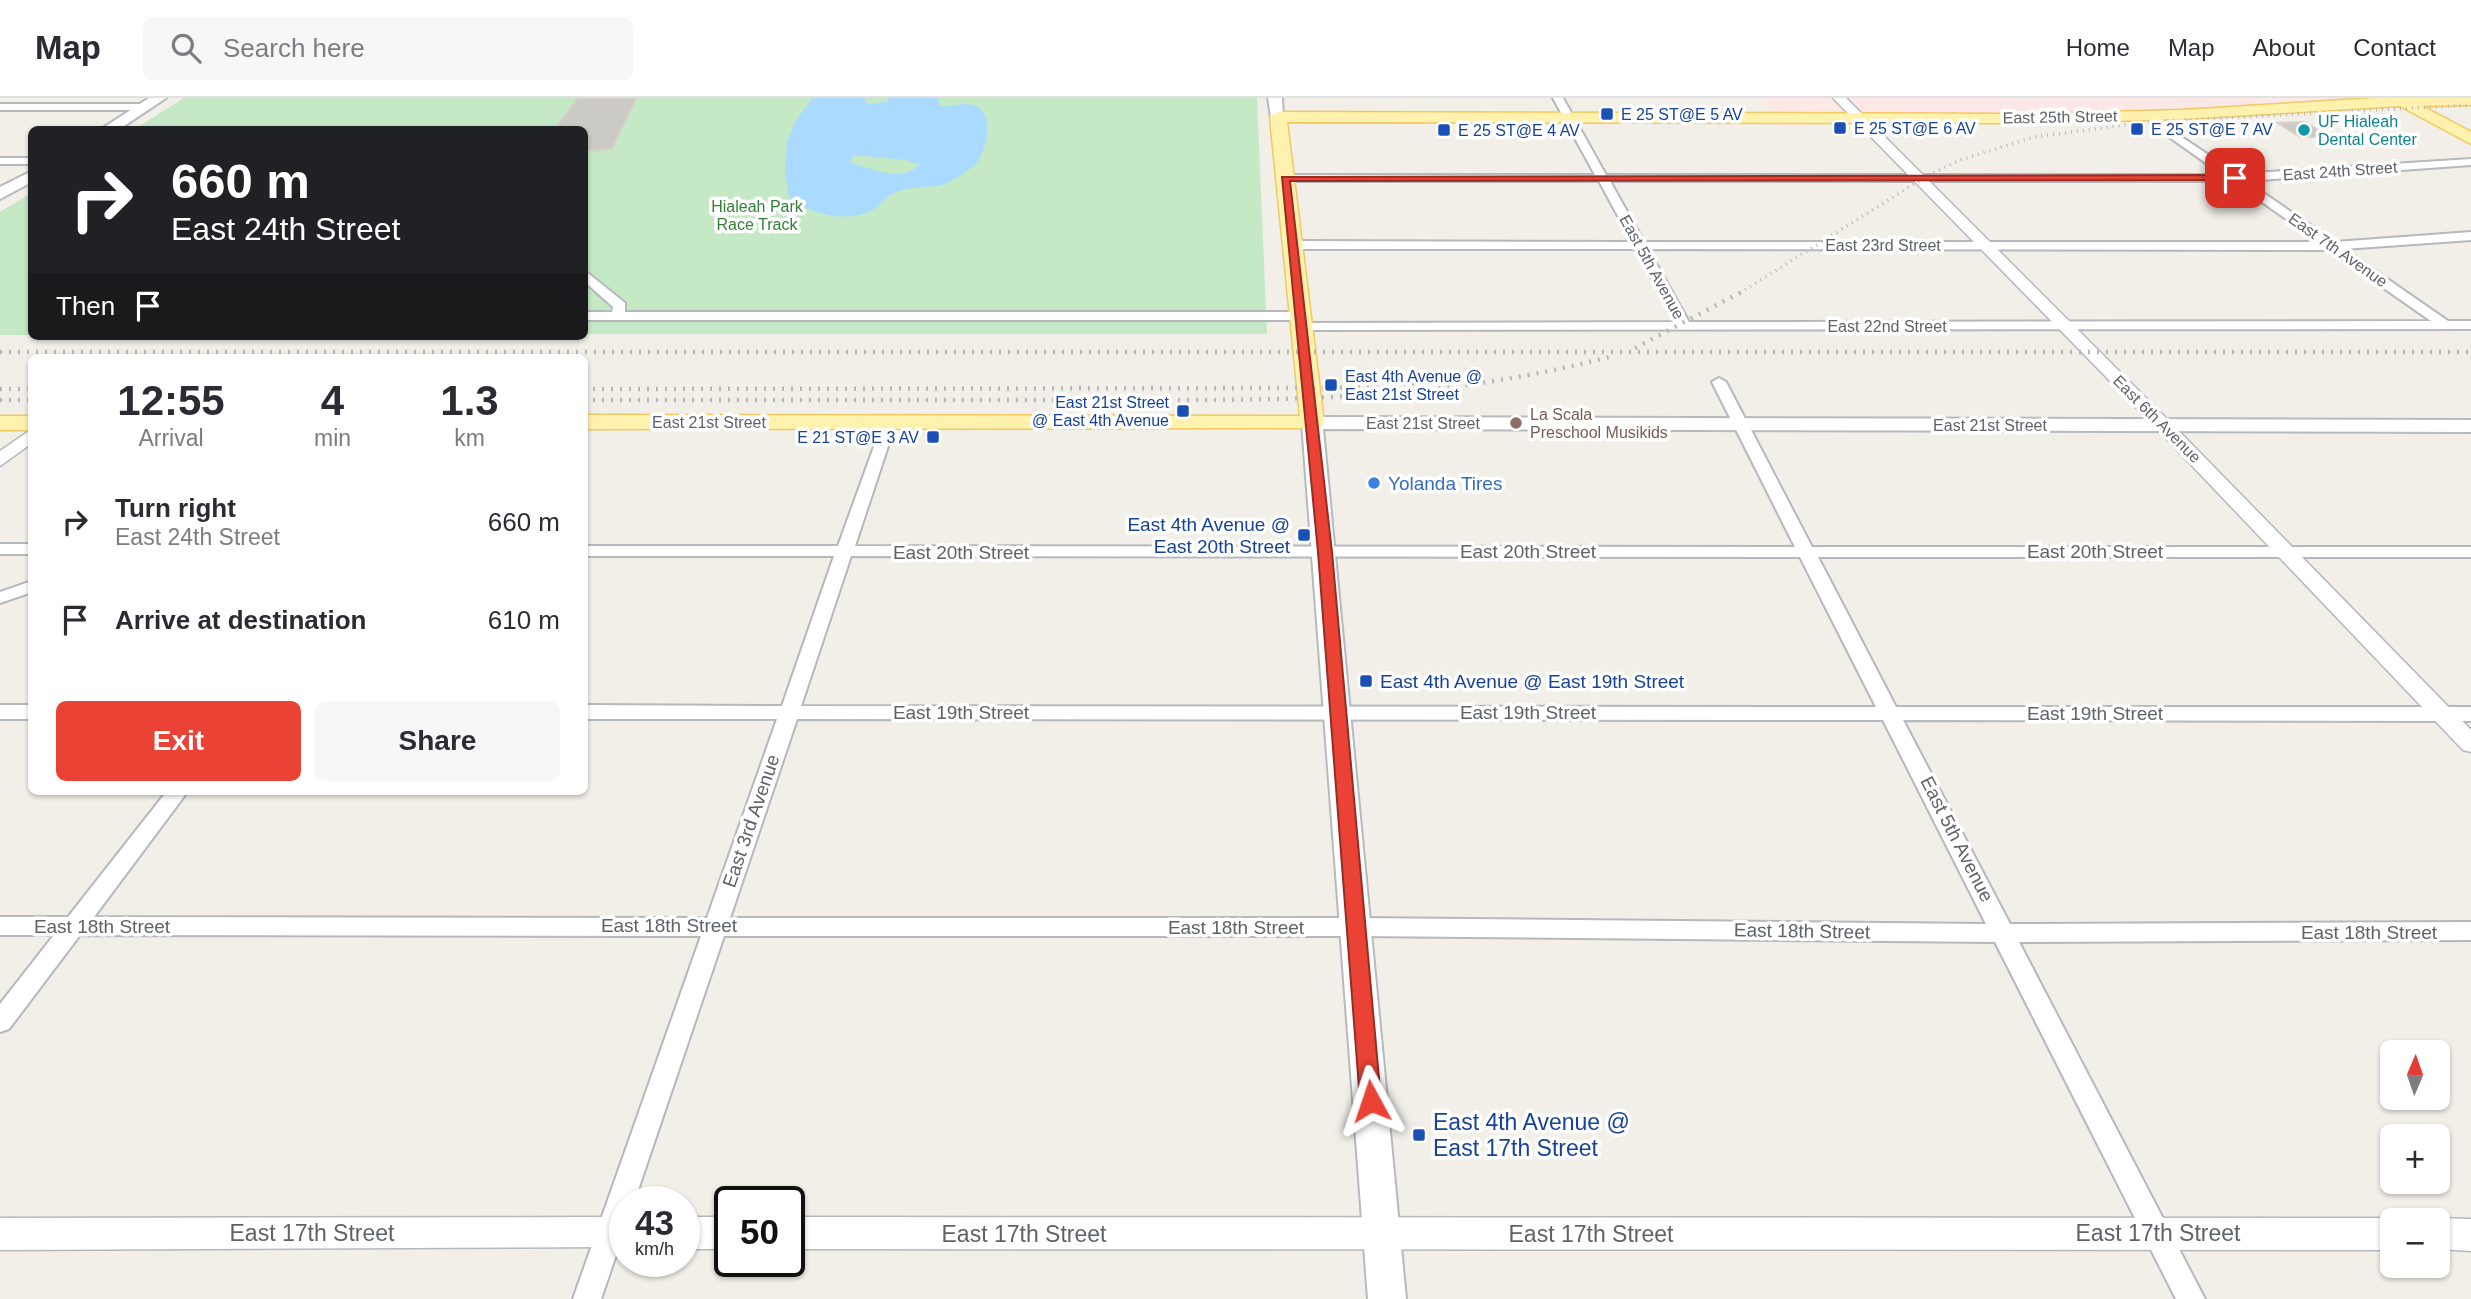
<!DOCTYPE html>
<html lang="en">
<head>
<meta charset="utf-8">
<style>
  body { margin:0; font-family:Arial,sans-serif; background:#f7f7f7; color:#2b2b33; height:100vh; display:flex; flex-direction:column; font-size:26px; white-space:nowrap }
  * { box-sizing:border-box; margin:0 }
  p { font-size:23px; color:#7c7c81 }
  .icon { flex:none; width:38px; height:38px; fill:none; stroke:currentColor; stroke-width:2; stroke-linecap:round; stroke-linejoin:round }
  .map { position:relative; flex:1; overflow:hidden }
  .side { position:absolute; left:28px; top:256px; width:560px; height:441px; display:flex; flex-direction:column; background:#fff; border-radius:10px; box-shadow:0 2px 5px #0004 }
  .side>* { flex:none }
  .banner { position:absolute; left:28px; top:28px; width:560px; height:214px; border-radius:10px; box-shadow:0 2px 5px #0004; background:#202124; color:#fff; overflow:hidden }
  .needle { width:46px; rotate:2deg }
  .controls { position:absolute; left:2380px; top:942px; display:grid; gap:14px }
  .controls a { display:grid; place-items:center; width:70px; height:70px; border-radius:10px; background:#fff; box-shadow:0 2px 5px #0004; font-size:35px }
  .speed { position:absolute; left:609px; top:1088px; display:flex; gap:14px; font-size:35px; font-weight:700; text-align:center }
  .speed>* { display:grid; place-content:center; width:91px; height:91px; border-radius:50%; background:#fff; box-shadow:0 2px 5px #0004; line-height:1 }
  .speed small { font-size:18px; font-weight:400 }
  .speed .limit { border:4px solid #111; border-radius:10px; background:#fff; color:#111 }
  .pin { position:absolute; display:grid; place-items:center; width:60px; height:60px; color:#fff; margin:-30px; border-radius:14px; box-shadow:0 4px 10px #0006 }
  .me { position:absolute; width:77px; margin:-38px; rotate:355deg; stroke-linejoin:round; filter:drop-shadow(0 0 5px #0008) }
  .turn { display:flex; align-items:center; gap:24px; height:147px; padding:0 28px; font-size:32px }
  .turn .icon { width:91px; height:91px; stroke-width:2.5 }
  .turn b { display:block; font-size:49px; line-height:60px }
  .then { display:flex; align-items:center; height:66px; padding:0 28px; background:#0003; gap:14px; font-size:26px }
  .eta { display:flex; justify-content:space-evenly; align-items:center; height:119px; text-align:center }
  .eta b { font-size:42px; font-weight:800; line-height:49px }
  .button { display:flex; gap:14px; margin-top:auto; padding:14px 28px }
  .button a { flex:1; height:80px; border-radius:10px; background:#ea4335; color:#fff; font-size:28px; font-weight:800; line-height:80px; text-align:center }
  .button a+a { background:#f7f7f7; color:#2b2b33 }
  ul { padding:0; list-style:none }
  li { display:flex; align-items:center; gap:21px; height:98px; padding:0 28px }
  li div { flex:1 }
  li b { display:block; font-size:26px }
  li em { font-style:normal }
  header { display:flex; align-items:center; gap:42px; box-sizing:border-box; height:98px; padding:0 35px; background:#fff; border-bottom:2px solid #e1e1e2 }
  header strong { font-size:33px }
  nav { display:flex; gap:38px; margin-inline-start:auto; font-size:24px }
  .search { width:490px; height:63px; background:#f7f7f7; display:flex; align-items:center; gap:18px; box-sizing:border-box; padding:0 24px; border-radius:10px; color:#7c7c81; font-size:26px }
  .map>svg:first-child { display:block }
  .medical { fill:#fce8e6 }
  .green { fill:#c5e8c5 }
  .water { fill:#aadaff; fill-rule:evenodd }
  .building { fill:#cccac5; stroke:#d6d1c6; stroke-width:2 }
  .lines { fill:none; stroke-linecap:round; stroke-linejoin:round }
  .minor-casing { stroke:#b5b8bc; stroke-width:4 }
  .tertiary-casing { stroke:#b5b8bc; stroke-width:3 }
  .secondary-casing { stroke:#b6babf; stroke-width:4 }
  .primary-casing { stroke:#f2c960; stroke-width:3 }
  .minor { fill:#fff; fill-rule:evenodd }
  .tertiary { fill:#fff; fill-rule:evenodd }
  .secondary { fill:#fff; fill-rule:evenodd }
  .primary { fill:#fff2af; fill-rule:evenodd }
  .rail-far1 { stroke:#b6b7b8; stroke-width:3.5; stroke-dasharray:1 5; stroke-linecap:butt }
  .rail { stroke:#b6b7b8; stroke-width:4.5; stroke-dasharray:2 7; stroke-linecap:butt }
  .route { fill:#ea4335; stroke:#982c22; stroke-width:2 }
  .transit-dot { fill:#1a4fb4; stroke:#fff; stroke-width:2.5 }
  .culture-dot { fill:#0f9aa8; stroke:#fff; stroke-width:2.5 }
  .education-dot { fill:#8d6e63; stroke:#fff; stroke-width:2.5 }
  .shop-dot { fill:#3f7fe0; stroke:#fff; stroke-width:2.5 }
  .labels { text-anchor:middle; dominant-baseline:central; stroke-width:7; stroke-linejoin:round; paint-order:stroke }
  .far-transit-label { font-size:16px; fill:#164399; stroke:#fff; text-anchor:start }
  .far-street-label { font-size:16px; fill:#5f6368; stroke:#fff }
  .far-culture-label { font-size:16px; fill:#0d838f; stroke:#fff; text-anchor:start }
  .far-park-label { font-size:16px; fill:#348238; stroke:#fff }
  .far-education-label { font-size:16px; fill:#785e54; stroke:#fff; text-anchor:start }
  .shop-label { font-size:19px; fill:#366cbe; stroke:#fff; text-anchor:start }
  .transit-label { font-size:19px; fill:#164399; stroke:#fff; text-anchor:end }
  .street-label { font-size:19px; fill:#5f6368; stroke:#fff }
  .near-transit-label { font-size:23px; fill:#164399; stroke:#fff; text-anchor:start }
  .near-street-label { font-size:23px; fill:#5f6368; stroke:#fff }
</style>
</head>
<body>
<header>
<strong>Map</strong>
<div class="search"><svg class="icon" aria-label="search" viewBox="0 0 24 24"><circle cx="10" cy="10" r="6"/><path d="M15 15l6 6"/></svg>Search here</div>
<nav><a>Home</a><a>Map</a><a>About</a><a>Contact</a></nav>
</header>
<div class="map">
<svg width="2471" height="1201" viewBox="0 0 2471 1201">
  <rect width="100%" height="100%" fill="#f1efe8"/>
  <polygon class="medical" points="1761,0 2385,0 2132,16 1773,15"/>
  <g class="green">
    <polygon points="184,0 1257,0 1267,236 585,236 584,32 133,32"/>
    <polygon points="31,95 31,237 0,237 0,114"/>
  </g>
  <path class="water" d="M812,0H864L868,6L887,4L888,0H937L941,9C951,8 962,4 973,7C995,13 988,48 978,63C973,70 961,77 953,82C934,93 915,86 896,94C886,98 880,109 870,113C844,125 811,116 789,100L785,72L787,46L793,27ZM855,57L906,62L920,67C899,85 873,71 849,64Z"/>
  <g class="building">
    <polygon points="578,0 636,0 612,51 584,53 584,32 554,32"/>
    <polygon points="2305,24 2329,39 2300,39 2278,25"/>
  </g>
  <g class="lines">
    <g class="minor-casing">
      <g id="minor">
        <path d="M1553,0H1563L1606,77H2223L2155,29V25L2159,24L2237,76L2471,61V67L2246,83L2335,144L2471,134V142L2344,151L2448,223H2471V231L1298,232V226L1303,225L1676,224L1636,151H1294L1288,147L1294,143L1632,144L1599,83H1285L1279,80L1285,77H1595ZM1610,83H2232L2319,144H1644ZM1648,151L2329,152L2431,223L1689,224Z"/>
        <polygon points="0,6 144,6 149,9 144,12 0,12"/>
        <rect x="0" y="60" width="32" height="6"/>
        <polygon points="584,172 625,205 625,214 1302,214 1309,218 1302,222 584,222 584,214 612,214 613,209 584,183"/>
        <path d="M1719,280L1726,284L1812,449H2471V459H1818L1896,609H2471V623L1903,622L2010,826L2471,824V842L2019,844L2205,1201H2176L1995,844L1356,838H724L634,1104H625V1131L601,1201H573L701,838L80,837L9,931L0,934V906L54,837H0V819H68L167,693H188L94,819L707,820L777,621H584V607L782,608L834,458H584V448H838L884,321L889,320L896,324L855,448L1795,449L1712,284ZM851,458L1800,459L1876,609L801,608ZM797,621L1883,622L1986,826L1356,820H730Z"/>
        <rect x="0" y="446" width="32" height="10"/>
        <polygon points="32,483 32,494 0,505 0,494"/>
        <rect x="0" y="607" width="32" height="14"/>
      </g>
    </g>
    <g class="tertiary-casing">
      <g id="tertiary">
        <polygon points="1833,0 1846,0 2170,324 2471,632 2471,654 2463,652 2158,332"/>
        <polygon points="32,331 32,345 0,368 0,353"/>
        <polygon points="625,1119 625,1149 0,1152 0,1120"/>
        <rect x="684" y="1119" width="46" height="32"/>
        <polygon points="789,1119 2392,1120 2395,1122 2392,1122 2392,1152 789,1151"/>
        <polygon points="2438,1120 2471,1121 2471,1153 2438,1151 2438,1122 2435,1122"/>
      </g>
    </g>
    <g class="secondary-casing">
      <g id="secondary">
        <polygon points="149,0 166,0 118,32 100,32"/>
        <polygon points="1268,0 1282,0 1283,22 1271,19"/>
        <polygon points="32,73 32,84 0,101 0,89"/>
        <polygon points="1312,319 2471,322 2471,334 1323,331 1406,1201 1368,1201 1302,325"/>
      </g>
    </g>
    <g class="primary-casing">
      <g id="primary">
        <polygon points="2377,0 2471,0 2471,7 2422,8 2471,34 2471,46 2400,8 2182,21 2033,25 1287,24 1324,325 1320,330 584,331 584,317 1300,318 1270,19 1278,14 2033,16 2182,12"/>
        <rect x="0" y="318" width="32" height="14"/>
      </g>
    </g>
    <use href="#minor" class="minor"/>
    <use href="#tertiary" class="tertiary"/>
    <use href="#secondary" class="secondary"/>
    <use href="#primary" class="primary"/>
    <polyline class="rail-far1" points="1740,195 1925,79 1960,62 2034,39 2148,24 2471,7"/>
    <g class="rail">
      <polyline points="1635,250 1743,193"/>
      <polyline points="0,254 2471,254"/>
      <polyline points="0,291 32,291"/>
      <polyline points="584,291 1335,290 1449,283"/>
      <polyline points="0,302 32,302"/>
      <path d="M584,302C750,302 916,302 1083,302C1266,302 1429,306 1609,259"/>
    </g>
  </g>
  <polygon class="route" points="2235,77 2238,82 1290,83 1332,454 1381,1003 1378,1009 1371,1012 1363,1009 1360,1003 1318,454 1282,79"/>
  <g class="transit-dot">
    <rect x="1600" y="9" width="14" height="14" rx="3.5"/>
    <rect x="1833" y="23" width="14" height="14" rx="3.5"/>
    <rect x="2130" y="24" width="14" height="14" rx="3.5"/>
    <rect x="1437" y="25" width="14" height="14" rx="3.5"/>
    <rect x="1324" y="280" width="14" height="14" rx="3.5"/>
    <rect x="1176" y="306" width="14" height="14" rx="3.5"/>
    <rect x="926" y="332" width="14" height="14" rx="3.5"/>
    <rect x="1297" y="430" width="14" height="14" rx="3.5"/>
    <rect x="1359" y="576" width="14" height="14" rx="3.5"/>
    <rect x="1412" y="1030" width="14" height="14" rx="3.5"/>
  </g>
  <circle class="culture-dot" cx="2304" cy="32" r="7"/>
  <circle class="education-dot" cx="1516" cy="325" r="7"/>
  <circle class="shop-dot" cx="1374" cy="385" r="7"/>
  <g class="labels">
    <g class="far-transit-label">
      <text x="1621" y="16">E 25 ST@E 5 AV</text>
      <text x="1854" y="30">E 25 ST@E 6 AV</text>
      <text x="2151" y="31">E 25 ST@E 7 AV</text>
      <text x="1458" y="32">E 25 ST@E 4 AV</text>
      <text x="1345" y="278">East 4th Avenue @<tspan x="1345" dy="18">East 21st Street</tspan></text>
      <text x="1169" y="304" text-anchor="end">East 21st Street<tspan x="1169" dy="18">@ East 4th Avenue</tspan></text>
      <text x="919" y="339" text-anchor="end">E 21 ST@E 3 AV</text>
    </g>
    <g class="far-street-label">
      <text transform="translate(2060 19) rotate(-1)">East 25th Street</text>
      <text transform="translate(2340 73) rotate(-4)">East 24th Street</text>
      <text x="1883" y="147">East 23rd Street</text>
      <text transform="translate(2338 152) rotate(35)">East 7th Avenue</text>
      <text transform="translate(1652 169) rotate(61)">East 5th Avenue</text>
      <text x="1887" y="228">East 22nd Street</text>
      <text transform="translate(2157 321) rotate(45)">East 6th Avenue</text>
      <text x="709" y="324">East 21st Street</text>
      <text x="1423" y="325">East 21st Street</text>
      <text x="1990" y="327">East 21st Street</text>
    </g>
    <g class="far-culture-label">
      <text x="2318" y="23">UF Hialeah<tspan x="2318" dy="18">Dental Center</tspan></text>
    </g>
    <g class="far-park-label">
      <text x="757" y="108">Hialeah Park<tspan x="757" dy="18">Race Track</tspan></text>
    </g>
    <g class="far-education-label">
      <text x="1530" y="316">La Scala<tspan x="1530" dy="18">Preschool Musikids</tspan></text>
    </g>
    <g class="shop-label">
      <text x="1388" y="385">Yolanda Tires</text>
    </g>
    <g class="transit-label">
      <text x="1290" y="426">East 4th Avenue @<tspan x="1290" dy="22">East 20th Street</tspan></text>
      <text x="1380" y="583" text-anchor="start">East 4th Avenue @ East 19th Street</text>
    </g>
    <g class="street-label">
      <text x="1528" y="453">East 20th Street</text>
      <text x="2095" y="453">East 20th Street</text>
      <text x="961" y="454">East 20th Street</text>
      <text x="961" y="614">East 19th Street</text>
      <text x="1528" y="614">East 19th Street</text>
      <text x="2095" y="615">East 19th Street</text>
      <text transform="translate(751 723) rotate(-71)">East 3rd Avenue</text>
      <text transform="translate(1957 741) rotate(63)">East 5th Avenue</text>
      <text x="669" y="827">East 18th Street</text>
      <text x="102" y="828">East 18th Street</text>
      <text x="1236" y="829">East 18th Street</text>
      <text transform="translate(1802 833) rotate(1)">East 18th Street</text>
      <text x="2369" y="834">East 18th Street</text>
    </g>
    <g class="near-transit-label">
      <text x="1433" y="1024">East 4th Avenue @<tspan x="1433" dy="26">East 17th Street</tspan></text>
    </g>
    <g class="near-street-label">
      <text x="312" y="1135">East 17th Street</text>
      <text x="2158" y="1135">East 17th Street</text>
      <text x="1024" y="1136">East 17th Street</text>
      <text x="1591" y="1136">East 17th Street</text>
    </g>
  </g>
</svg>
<div class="controls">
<a><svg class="needle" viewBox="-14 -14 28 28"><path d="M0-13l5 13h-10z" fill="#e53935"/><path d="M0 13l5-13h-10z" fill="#7c7c81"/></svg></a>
<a>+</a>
<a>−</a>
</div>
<div class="speed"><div>43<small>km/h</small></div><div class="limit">50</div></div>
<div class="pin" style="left:2235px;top:80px;background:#d93025"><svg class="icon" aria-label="arrive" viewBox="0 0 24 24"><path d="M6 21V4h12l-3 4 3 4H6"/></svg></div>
<svg class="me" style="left:1371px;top:1003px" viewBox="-20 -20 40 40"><path d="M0-17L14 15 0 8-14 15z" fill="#ea4335" stroke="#fff" stroke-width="4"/></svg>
<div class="banner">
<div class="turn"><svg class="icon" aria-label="right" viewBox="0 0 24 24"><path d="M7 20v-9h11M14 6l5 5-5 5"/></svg><div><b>660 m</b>East 24th Street</div></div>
<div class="then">Then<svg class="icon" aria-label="arrive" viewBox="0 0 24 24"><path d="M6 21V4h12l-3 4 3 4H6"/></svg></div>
</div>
<section class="side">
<div class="eta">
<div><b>12:55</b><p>Arrival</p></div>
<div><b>4</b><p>min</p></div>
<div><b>1.3</b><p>km</p></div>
</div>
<ul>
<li><svg class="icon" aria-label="right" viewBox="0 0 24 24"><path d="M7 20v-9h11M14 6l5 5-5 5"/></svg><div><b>Turn right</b><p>East 24th Street</p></div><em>660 m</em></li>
<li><svg class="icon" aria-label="arrive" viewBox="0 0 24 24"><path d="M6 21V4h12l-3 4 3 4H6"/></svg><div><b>Arrive at destination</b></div><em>610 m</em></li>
</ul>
<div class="button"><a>Exit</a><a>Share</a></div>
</section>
</div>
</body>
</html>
